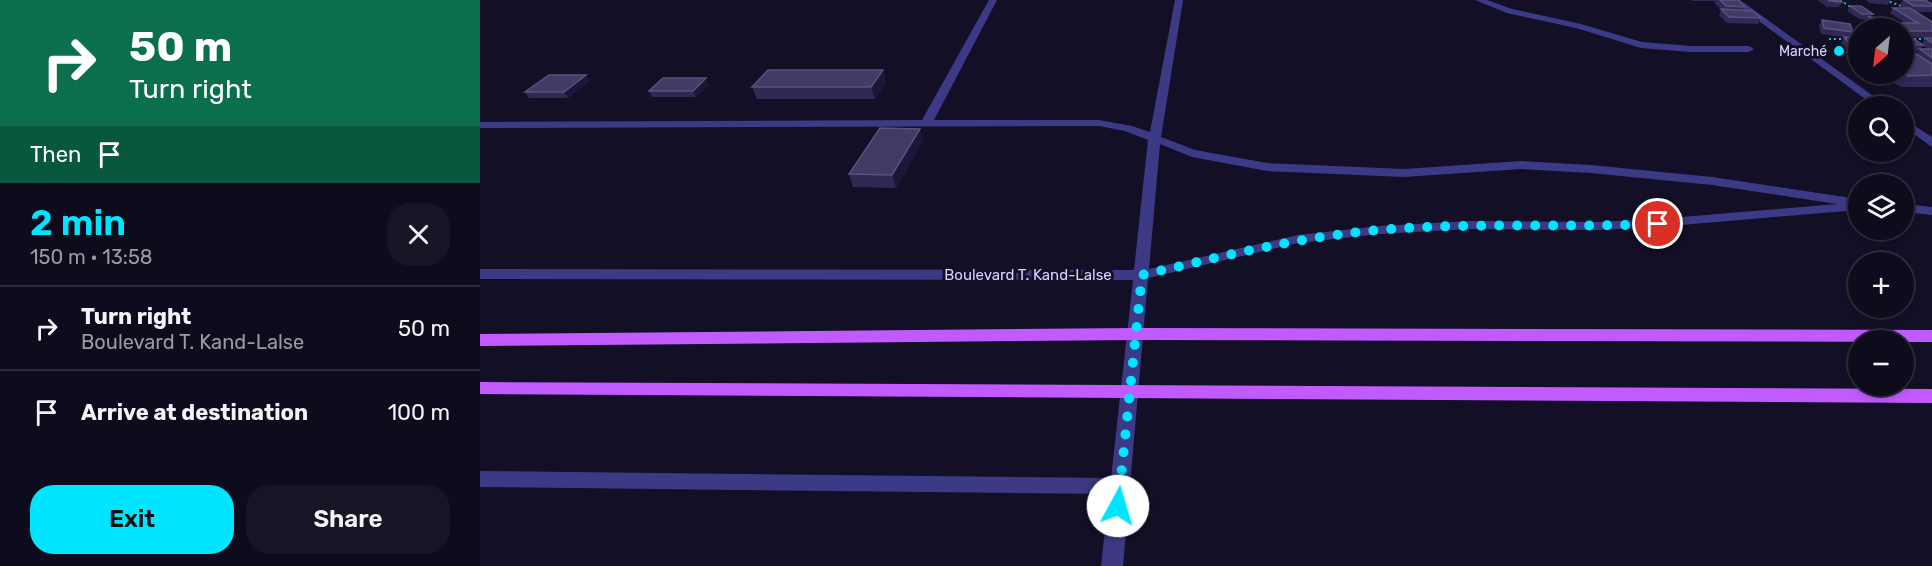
<!DOCTYPE html>
<html lang="en">
<head>
<meta charset="utf-8">
<style>
  body { margin:0; font-family:Rubik,sans-serif; background:#171425; color:#f1f3f6; height:100vh; display:flex; flex-direction:column; font-size:22px; white-space:nowrap }
  * { box-sizing:border-box; margin:0 }
  p { font-size:20px; color:#9b9ba3 }
  .icon { flex:none; width:33px; height:33px; fill:none; stroke:currentColor; stroke-width:2; stroke-linecap:round; stroke-linejoin:round }
  .map { position:relative; flex:1; overflow:hidden }
  .sheet { display:flex; flex-direction:column; background:#0e0b1c; width:480px }
  .sheet>* { flex:none }
  .banner { background:#0b6e4f; color:#fff; overflow:hidden }
  .needle { width:39px; rotate:208deg }
  .tools { position:absolute; left:1368px; top:18px; display:grid; gap:12px }
  .tools a { display:grid; place-items:center; width:66px; height:66px; border-radius:50%; background:#0e0b1c; box-shadow:0 3px 9px #0003,0 0 0 2px #2e2b3b; font-size:30px }
  .pin { position:absolute; display:grid; place-items:center; width:51px; height:51px; color:#fff; margin:-26px; border:3px solid #fff; border-radius:50%; box-shadow:0 2px 6px #0007 }
  .me { position:absolute; width:66px; margin:-33px; rotate:6deg; stroke-linejoin:round; filter:drop-shadow(0 0 4px #0008) }
  .turn { display:flex; align-items:center; gap:21px; height:126px; padding:0 30px; font-size:27px }
  .turn .icon { width:78px; height:78px; stroke-width:2.5 }
  .turn b { display:block; font-size:42px; line-height:51px }
  .then { display:flex; align-items:center; height:57px; padding:0 30px; background:#0003; gap:12px; font-size:22px }
  .round { display:grid; place-items:center; flex:none; width:63px; height:63px; border-radius:24px; background:#171425 }
  .summary { display:flex; align-items:center; justify-content:space-between; height:102px; padding:0 30px }
  h1 { font-size:36px; font-weight:600; line-height:45px; color:#00e5ff }
  .cta { display:flex; gap:12px; margin-top:auto; padding:12px 30px }
  .cta a { flex:1; height:69px; border-radius:24px; background:#00e5ff; color:#111; font-size:24px; font-weight:600; line-height:69px; text-align:center }
  .cta a+a { background:#171425; color:#f1f3f6 }
  ul { padding:0; list-style:none }
  li { display:flex; align-items:center; gap:18px; height:84px; padding:0 30px; border-top:2px solid #2e2b3b }
  li div { flex:1 }
  li b { display:block; font-size:22px }
  li em { font-style:normal }
  main { display:flex; flex:1; min-height:0 }
  .map>svg:first-child { display:block }
  .lines { fill:none; stroke-linecap:round; stroke-linejoin:round }
  .path { stroke:#2fb8b0; stroke-width:2; stroke-dasharray:2 3; stroke-linecap:butt }
  .minor { fill:#3d3a85; fill-rule:evenodd }
  .primary { fill:#c25bff; fill-rule:evenodd }
  .wall { fill:#312854; fill-rule:evenodd }
  .shaded-wall { fill:#1d163a }
  .building { fill:#433a66; stroke:#5a527e; stroke-width:1.5 }
  .route { stroke:#00e5ff; stroke-width:10; stroke-dasharray:0 18 }
  .poi-dot { fill:#00e5ff; stroke:#130f26; stroke-width:2 }
  .labels { text-anchor:middle; dominant-baseline:central; stroke-width:6; stroke-linejoin:round; paint-order:stroke }
  .far-poi-label { font-size:14px; fill:#d9d4ff; stroke:#130f26; text-anchor:end }
  .street-label { font-size:15px; fill:#d9d4ff; stroke:#130f26 }
</style>
</head>
<body>
<main>
<section class="sheet">
<div class="banner">
<div class="turn"><svg class="icon" aria-label="right" viewBox="0 0 24 24"><path d="M7 20v-9h11M14 6l5 5-5 5"/></svg><div><b>50 m</b>Turn right</div></div>
<div class="then">Then<svg class="icon" aria-label="arrive" viewBox="0 0 24 24"><path d="M6 21V4h12l-3 4 3 4H6"/></svg></div>
</div>
<div class="summary"><div><h1>2 min</h1><p>150 m · 13:58</p></div><a class="round"><svg class="icon" aria-label="close" viewBox="0 0 24 24"><path d="M6 6l12 12M18 6L6 18"/></svg></a></div>
<ul>
<li><svg class="icon" aria-label="right" viewBox="0 0 24 24"><path d="M7 20v-9h11M14 6l5 5-5 5"/></svg><div><b>Turn right</b><p>Boulevard T. Kand-Lalse</p></div><em>50 m</em></li>
<li><svg class="icon" aria-label="arrive" viewBox="0 0 24 24"><path d="M6 21V4h12l-3 4 3 4H6"/></svg><div><b>Arrive at destination</b></div><em>100 m</em></li>
</ul>
<div class="cta"><a>Exit</a><a>Share</a></div>
</section>
<div class="map">
<svg width="1452" height="566" viewBox="0 0 1452 566">
  <rect width="100%" height="100%" fill="#130f26"/>
  <g class="lines">
    <g class="path">
      <polyline points="1360,0 1372,8"/>
      <polyline points="1405,0 1424,7"/>
      <polyline points="1349,39 1366,39"/>
      <polyline points="1424,39 1452,39"/>
    </g>
    <g class="minor">
      <path d="M509,0H517L454,120H619L652,126L670,132L695,0H703L681,137L715,150L787,163L924,169L1041,161L1111,165L1232,177L1378,199V207L1372,206L1371,210L1366,211L1178,227L1116,230L990,229L900,234L818,243L668,278L643,566H621L629,494L0,487V471L631,478L653,280L0,279V269L654,270L668,140L645,131L619,126L0,128V122L442,120ZM680,144L712,157L787,171L924,177L1041,169L1111,173L1232,185L1357,204L1178,219L1116,222L990,221L900,226L818,235L669,269Z"/>
      <polygon points="995,0 1007,0 1032,9 1101,24 1162,42 1211,46 1269,46 1274,49 1269,52 1211,52 1161,48 1096,28 1027,13"/>
      <polygon points="1250,0 1260,0 1407,106 1395,106"/>
      <polygon points="1424,119 1452,137 1452,147 1424,127"/>
      <polygon points="1424,204 1452,207 1452,215 1424,212"/>
    </g>
    <g class="primary">
      <polygon points="656,328 1452,330 1452,342 656,340 0,346 0,334"/>
      <polygon points="0,382 1452,389 1452,403 0,394"/>
    </g>
  </g>
  <g class="wall">
    <polygon points="1211,0 1258,0 1265,7 1264,10 1281,18 1278,24 1247,23 1239,15 1241,9 1234,3 1235,1 1212,1"/>
    <polygon points="1337,0 1360,0 1362,2 1359,7 1347,7"/>
    <polygon points="1386,0 1410,0 1408,5 1389,3"/>
    <polygon points="1423,0 1445,0 1452,4 1452,12 1436,12 1452,22 1452,38 1427,37 1424,35 1424,28 1415,28 1418,23 1425,23 1410,13 1413,8 1425,8 1420,5"/>
    <polygon points="1370,6 1393,14 1391,17 1412,27 1411,28 1391,28 1386,23 1388,20 1379,19 1367,11"/>
    <polygon points="1342,20 1373,32 1370,37 1378,38 1378,57 1371,56 1361,43 1364,37 1341,34 1339,26"/>
    <path d="M1445,38H1452V87H1421L1400,74H1424V55H1436L1438,51H1424V39L1442,44ZM1443,45L1448,49H1441Z"/>
    <polygon points="403,70 406,82 395,99 277,99 272,87"/>
    <polygon points="106,75 110,81 88,98 49,98 45,92"/>
    <polygon points="228,85 216,97 172,97 169,91"/>
    <polygon points="443,141 416,188 373,187 369,174"/>
  </g>
  <g class="shaded-wall">
    <polygon points="403,70 406,82 395,99 391,87"/>
    <polygon points="106,75 110,81 88,98 84,92"/>
    <polygon points="226,78 228,85 216,97 213,91"/>
    <polygon points="440,129 443,141 416,188 412,175"/>
  </g>
  <g class="building">
    <polygon points="1240,0 1258,0 1265,7 1246,6"/>
    <polygon points="1348,0 1360,0 1362,2 1350,1"/>
    <polygon points="1424,0 1445,0 1452,4 1452,6 1434,6"/>
    <polygon points="1370,6 1381,6 1393,14 1382,14"/>
    <polygon points="1413,8 1430,8 1452,22 1452,31 1430,31 1418,23 1438,23"/>
    <polygon points="1241,9 1273,11 1281,18 1249,17"/>
    <polygon points="1389,17 1404,18 1412,27 1397,25"/>
    <polygon points="1342,20 1370,24 1373,32 1344,28"/>
    <polygon points="1364,37 1378,38 1378,51 1374,50"/>
    <polygon points="1445,38 1452,38 1452,43"/>
    <polygon points="1424,39 1434,39 1443,45 1424,44"/>
    <polygon points="1440,49 1452,49 1452,58"/>
    <polygon points="1436,54 1452,64 1452,75 1428,76 1424,73 1424,55"/>
    <polygon points="288,70 403,70 391,87 272,87"/>
    <polygon points="69,75 106,75 84,92 45,92"/>
    <polygon points="183,78 226,78 213,91 169,91"/>
    <polygon points="400,128 440,129 412,175 369,174"/>
  </g>
  <g class="lines">
    <path class="route" d="M638,506L662,275C740,257 818,237 899,230C992,222 1085,228 1178,224"/>
  </g>
  <circle class="poi-dot" cx="1359" cy="51" r="6"/>
  <g class="labels">
    <g class="far-poi-label">
      <text x="1347" y="51">Marché</text>
    </g>
    <g class="street-label">
      <text x="548" y="275">Boulevard T. Kand-Lalse</text>
    </g>
  </g>
</svg>
<div class="tools">
<a><svg class="needle" viewBox="-14 -14 28 28"><path d="M0-13l5 13h-10z" fill="#e53935"/><path d="M0 13l5-13h-10z" fill="#9b9ba3"/></svg></a>
<a><svg class="icon" aria-label="search" viewBox="0 0 24 24"><circle cx="10" cy="10" r="6"/><path d="M15 15l6 6"/></svg></a>
<a><svg class="icon" aria-label="layers" viewBox="0 0 24 24"><path d="M12 4l9 5-9 5-9-5zM3 14l9 5 9-5"/></svg></a>
<a>+</a>
<a>−</a>
</div>
<div class="pin" style="left:1178px;top:224px;background:#d93025"><svg class="icon" aria-label="arrive" viewBox="0 0 24 24"><path d="M6 21V4h12l-3 4 3 4H6"/></svg></div>
<svg class="me" style="left:638px;top:506px" viewBox="-20 -20 40 40"><circle r="19" fill="#fff"/><path d="M0-13L10 11 0 6-10 11z" fill="#00e5ff"/></svg>
</div>
</main>
</body>
</html>
